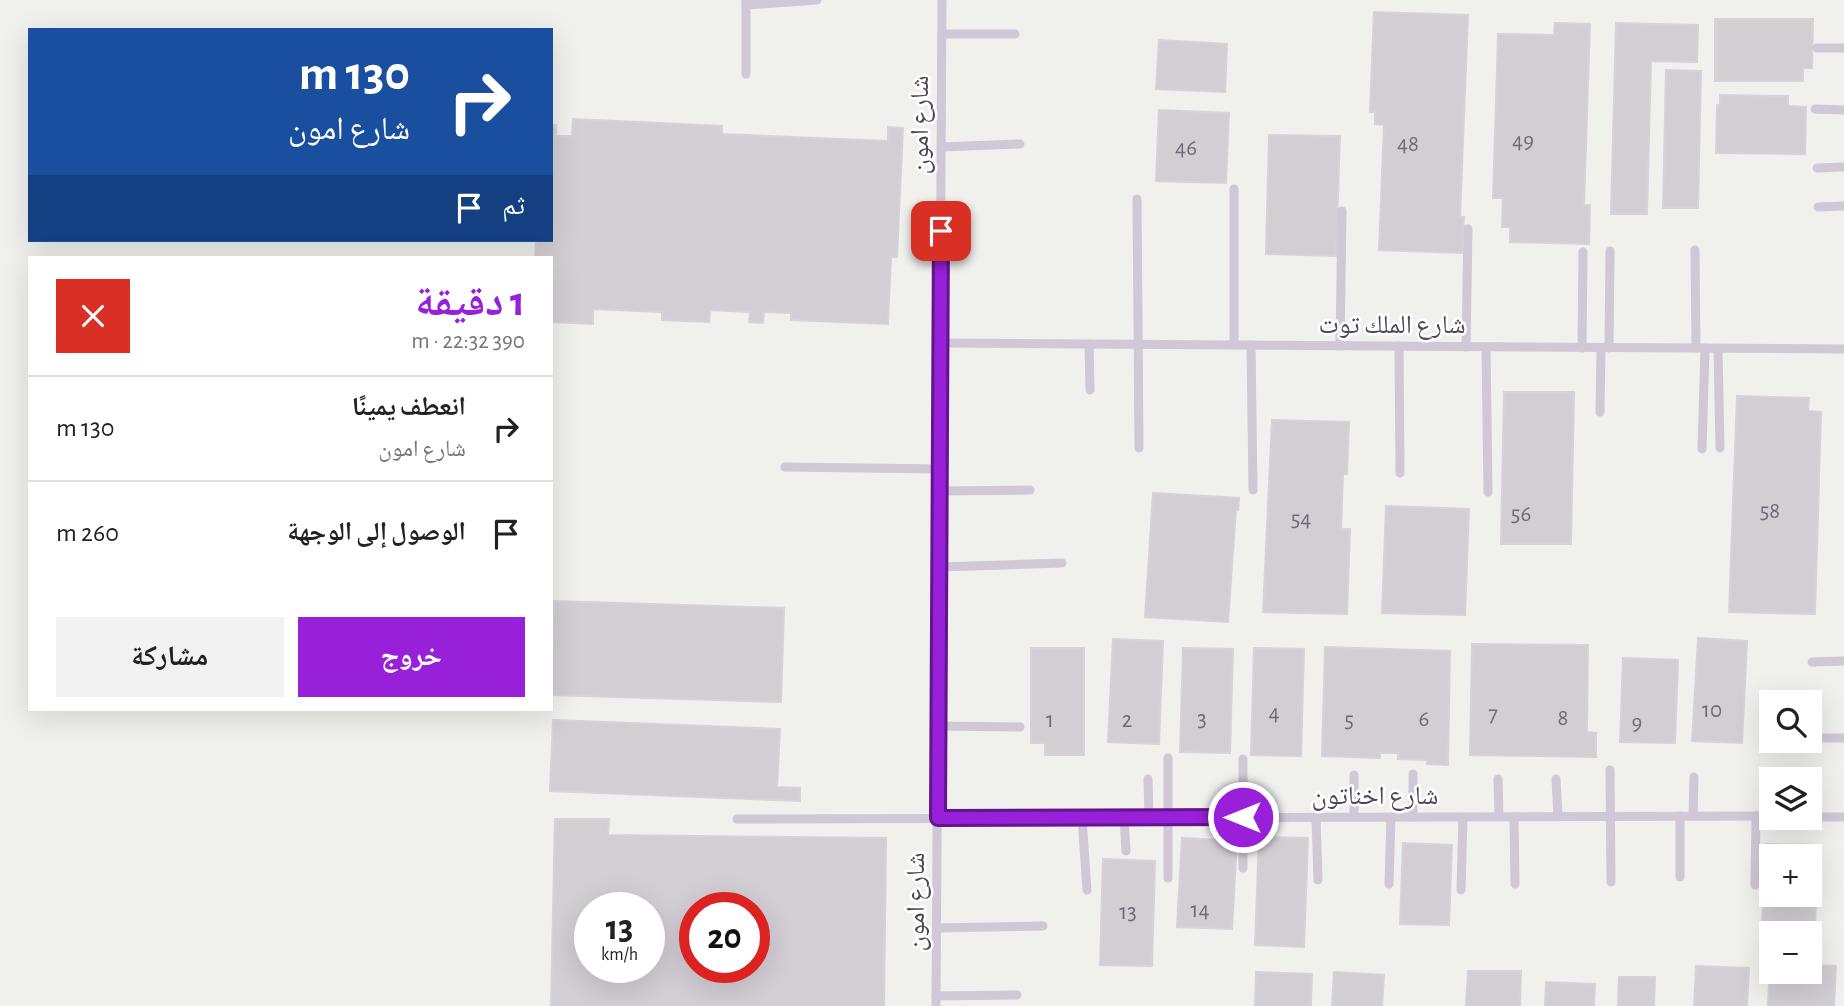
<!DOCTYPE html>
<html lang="ar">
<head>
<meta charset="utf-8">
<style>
  body { margin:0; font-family:"Alegreya Sans","Noto Naskh Arabic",sans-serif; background:#f2f2f2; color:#222; direction:rtl; height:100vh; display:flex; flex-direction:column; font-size:26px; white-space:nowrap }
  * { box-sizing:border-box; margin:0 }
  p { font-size:23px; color:#767676 }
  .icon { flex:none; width:38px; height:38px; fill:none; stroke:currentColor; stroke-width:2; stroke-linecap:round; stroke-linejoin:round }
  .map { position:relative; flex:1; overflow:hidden; direction:ltr }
  .panel { position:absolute; left:28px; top:256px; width:525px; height:455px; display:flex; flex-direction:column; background:#fff; border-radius:0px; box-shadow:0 7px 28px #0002; direction:rtl }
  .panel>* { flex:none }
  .top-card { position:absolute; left:28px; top:28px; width:525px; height:214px; border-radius:0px; box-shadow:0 7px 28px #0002; direction:rtl; background:#1a4fa0; color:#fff; overflow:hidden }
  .tools { position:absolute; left:1759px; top:690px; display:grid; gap:14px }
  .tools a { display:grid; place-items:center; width:63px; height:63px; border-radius:0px; background:#fff; box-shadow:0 7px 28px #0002; font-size:35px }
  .speed { position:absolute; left:574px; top:892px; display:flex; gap:14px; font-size:35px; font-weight:700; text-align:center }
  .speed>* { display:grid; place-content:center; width:91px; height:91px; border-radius:50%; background:#fff; box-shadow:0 7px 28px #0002; line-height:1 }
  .speed small { font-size:18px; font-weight:400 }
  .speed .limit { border:10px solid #d22; background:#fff; color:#111 }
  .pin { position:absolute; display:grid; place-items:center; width:60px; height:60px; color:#fff; margin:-30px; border-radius:14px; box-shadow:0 4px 10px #0006 }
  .me { position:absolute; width:77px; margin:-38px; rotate:270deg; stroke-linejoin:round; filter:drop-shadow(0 0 5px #0008) }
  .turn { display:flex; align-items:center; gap:24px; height:147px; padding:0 28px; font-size:32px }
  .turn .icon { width:91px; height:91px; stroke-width:2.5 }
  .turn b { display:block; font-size:49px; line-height:60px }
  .then { display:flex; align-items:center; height:66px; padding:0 28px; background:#0003; gap:14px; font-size:26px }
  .round { display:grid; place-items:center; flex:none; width:74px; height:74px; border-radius:0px; background:#f2f2f2 }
  .head { display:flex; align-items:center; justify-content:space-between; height:119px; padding:0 28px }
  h1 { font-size:42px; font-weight:700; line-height:52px; color:#9720d8 }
  .button { display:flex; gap:14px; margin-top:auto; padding:14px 28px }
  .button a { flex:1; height:80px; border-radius:0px; background:#9720d8; color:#fff; font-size:28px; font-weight:700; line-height:80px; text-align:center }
  .button a+a { background:#f2f2f2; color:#222 }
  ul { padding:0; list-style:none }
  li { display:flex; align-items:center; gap:21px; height:105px; padding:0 28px; border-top:2px solid #e0e0e0 }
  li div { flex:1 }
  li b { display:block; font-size:26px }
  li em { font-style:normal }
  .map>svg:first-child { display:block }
  .building { fill:#d3cdd4; stroke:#d7d1d9; stroke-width:2; fill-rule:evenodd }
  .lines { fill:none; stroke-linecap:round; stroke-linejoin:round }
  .service { stroke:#d0c7d7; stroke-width:9 }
  .route-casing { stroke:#62158c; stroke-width:18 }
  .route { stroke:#9720d8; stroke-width:12 }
  .labels { text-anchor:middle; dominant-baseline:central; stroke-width:5; stroke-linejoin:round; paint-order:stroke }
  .number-label { font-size:23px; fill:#726878 }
  .street-label { font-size:26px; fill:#51465a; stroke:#fff }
</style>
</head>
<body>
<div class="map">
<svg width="1844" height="1006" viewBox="0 0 1844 1006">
  <rect width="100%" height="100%" fill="#f0f0ed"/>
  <g class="building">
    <polygon points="1374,12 1468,15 1460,217 1464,217 1462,253 1379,250 1384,125 1375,124 1375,112 1370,112"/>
    <polygon points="1715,19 1813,19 1812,68 1803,68 1803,81 1715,81"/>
    <polygon points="1555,23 1590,24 1584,205 1590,205 1589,244 1510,242 1510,227 1502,227 1503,198 1493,198 1498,34 1554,35"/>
    <polygon points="1616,23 1698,25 1697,62 1651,61 1647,214 1611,214"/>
    <polygon points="1159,40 1227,44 1225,92 1156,89"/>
    <polygon points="1666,70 1701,71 1698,208 1663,208"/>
    <polygon points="1720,95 1788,96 1788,106 1806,107 1805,154 1716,153 1717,105 1720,105"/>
    <polygon points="1159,110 1229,113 1226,183 1156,181"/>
    <polygon points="573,119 722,126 722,134 888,141 888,127 903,128 897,257 891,257 888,324 791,320 791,313 764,312 763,323 749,322 750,312 710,310 709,322 662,320 662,312 593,309 593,324 551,322 551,257 535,257 536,240 551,240 551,125 556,125 556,136 572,136"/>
    <polygon points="1269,135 1340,136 1336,256 1266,254"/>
    <polygon points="1504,392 1574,392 1571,544 1501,544"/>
    <polygon points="1737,396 1809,398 1808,411 1821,412 1815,614 1729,612"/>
    <polygon points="1272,420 1349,422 1347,474 1343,474 1341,529 1350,529 1347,614 1263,612"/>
    <polygon points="1153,493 1239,498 1238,510 1236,510 1228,622 1145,617"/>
    <polygon points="1386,506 1469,509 1465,615 1382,613"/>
    <polygon points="554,601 784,608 781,702 551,695"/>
    <polygon points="1698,638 1747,641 1742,743 1692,741"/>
    <polygon points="1113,639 1163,641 1159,744 1108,742"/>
    <polygon points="1472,644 1588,645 1587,732 1596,733 1596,757 1470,755"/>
    <polygon points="1325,647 1450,651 1448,765 1427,764 1427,760 1398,759 1398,753 1380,753 1380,758 1322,756"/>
    <polygon points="1031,648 1084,648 1084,755 1045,755 1045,743 1031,743"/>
    <polygon points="1183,648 1233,649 1230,753 1180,752"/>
    <polygon points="1254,648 1304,649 1301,756 1251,755"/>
    <polygon points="1623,658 1678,660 1675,743 1620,742"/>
    <polygon points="553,720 780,729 777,787 800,788 800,801 550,791"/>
    <path d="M555,819H609L608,835L886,838L884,1006H551ZM590,908H649V968H590ZM695,908H754V968H695Z"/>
    <polygon points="1259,837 1308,838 1304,947 1255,945"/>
    <polygon points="1182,838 1237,841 1232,929 1177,927"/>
    <polygon points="1403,843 1452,845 1449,925 1400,924"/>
    <path d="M1765,844L1818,845L1814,955H1810V933H1771V954H1761ZM1771,856H1810V894H1771Z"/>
    <polygon points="1103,859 1155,861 1152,966 1100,965"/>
    <polygon points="1770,963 1771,971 1810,971 1810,965 1836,966 1834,1006 1768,1006"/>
    <polygon points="1696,966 1749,968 1747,1006 1694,1006"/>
    <polygon points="1468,971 1521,971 1520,1006 1466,1006"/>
    <polygon points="1256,972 1312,974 1311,1006 1255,1006"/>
    <polygon points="1334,972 1384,975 1382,1006 1332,1006"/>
    <polygon points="1619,977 1655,977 1654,1006 1618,1006"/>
    <polygon points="1546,982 1595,984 1594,1006 1545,1006"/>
  </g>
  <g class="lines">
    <g class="service">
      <polyline points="746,5 817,0"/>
      <polyline points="942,34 1015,34"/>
      <polyline points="1817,48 1844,48"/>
      <polyline points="746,74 746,0"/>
      <polyline points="1815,109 1844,110"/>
      <polyline points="941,147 1020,144"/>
      <polyline points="1817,168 1844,167"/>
      <polyline points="1234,189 1234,345"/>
      <polyline points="1137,199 1139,448"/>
      <polyline points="1818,207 1844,206"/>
      <polyline points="1695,250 1696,348"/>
      <polyline points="940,343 1844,349"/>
      <polyline points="1089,344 1090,390"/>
      <polyline points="1251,345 1253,490"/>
      <polyline points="1340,346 1342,211"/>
      <polyline points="1399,346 1400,473"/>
      <polyline points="1466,347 1468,229"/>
      <polyline points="1486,347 1488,492"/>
      <polyline points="1582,348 1583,252"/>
      <polyline points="1609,348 1610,251"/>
      <polyline points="1718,349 1720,448"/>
      <polyline points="1600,412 1601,348"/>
      <polyline points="1702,449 1705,348"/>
      <polyline points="785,467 939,469"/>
      <polyline points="939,491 1030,490"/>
      <polyline points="939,567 1062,563"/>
      <polyline points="1812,662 1844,661"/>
      <polyline points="938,726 1020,727"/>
      <polyline points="1816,738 1844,738"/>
      <polyline points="1168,758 1168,878"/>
      <polyline points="1243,759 1243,868"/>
      <polyline points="1610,770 1611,882"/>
      <polyline points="1413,774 1413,817"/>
      <polyline points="1354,775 1354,817"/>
      <polyline points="1148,779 1149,818"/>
      <polyline points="1498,779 1499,817"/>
      <polyline points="1556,779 1558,816"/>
      <polyline points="1680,816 1680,877"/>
      <polyline points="1693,816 1694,777"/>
      <polyline points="1316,817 1318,880"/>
      <polyline points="1514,817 1515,884"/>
      <polyline points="1810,817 1844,817"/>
      <polyline points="1082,818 1087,890"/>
      <polyline points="1124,818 1126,851"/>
      <polyline points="737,819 1771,816"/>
      <polyline points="1389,884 1391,817"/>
      <polyline points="1755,885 1756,816"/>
      <polyline points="1461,890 1463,817"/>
      <polyline points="937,928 1043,926"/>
      <polyline points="936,996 1017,995"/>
      <polyline points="936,1006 942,0"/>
    </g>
  </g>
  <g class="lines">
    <g class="route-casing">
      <polyline id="route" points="941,231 938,818 1243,817"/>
    </g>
    <use href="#route" class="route"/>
  </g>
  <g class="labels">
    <g class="number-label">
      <text x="1523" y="141">49</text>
      <text x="1408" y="144">48</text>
      <text x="1186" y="148">46</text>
      <text x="1770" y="511">58</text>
      <text x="1521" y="514">56</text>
      <text x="1301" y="519">54</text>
      <text x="1712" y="710">10</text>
      <text x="1274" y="713">4</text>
      <text x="1493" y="714">7</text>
      <text x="1563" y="718">8</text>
      <text x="1202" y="719">3</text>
      <text x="1424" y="719">6</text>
      <text x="1050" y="720">1</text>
      <text x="1127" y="720">2</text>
      <text x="1349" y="720">5</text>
      <text x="1637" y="723">9</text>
      <text x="1200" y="910">14</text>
      <text x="1128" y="912">13</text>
    </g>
    <g class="street-label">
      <text transform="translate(920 125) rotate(-90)">شارع امون</text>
      <text x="1392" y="325">شارع الملك توت</text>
      <text x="1375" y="796">شارع اخناتون</text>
      <text transform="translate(916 902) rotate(-90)">شارع امون</text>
    </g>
  </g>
</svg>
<div class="tools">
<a><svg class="icon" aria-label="search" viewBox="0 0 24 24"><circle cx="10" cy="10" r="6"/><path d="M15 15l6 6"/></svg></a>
<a><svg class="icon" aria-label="layers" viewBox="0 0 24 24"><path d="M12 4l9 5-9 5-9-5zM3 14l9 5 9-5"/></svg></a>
<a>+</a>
<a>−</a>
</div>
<div class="speed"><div>13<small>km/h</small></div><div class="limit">20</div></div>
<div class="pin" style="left:941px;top:231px;background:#d93025"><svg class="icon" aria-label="arrive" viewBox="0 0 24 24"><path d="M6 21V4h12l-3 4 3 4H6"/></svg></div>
<svg class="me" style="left:1243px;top:817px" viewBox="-20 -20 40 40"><circle r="17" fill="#9720d8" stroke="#fff" stroke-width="3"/><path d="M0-11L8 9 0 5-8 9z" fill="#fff"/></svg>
<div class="top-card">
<div class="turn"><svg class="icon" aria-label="right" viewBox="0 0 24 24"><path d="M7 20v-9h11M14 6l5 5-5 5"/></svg><div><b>130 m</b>شارع امون</div></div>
<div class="then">ثم<svg class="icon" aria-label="arrive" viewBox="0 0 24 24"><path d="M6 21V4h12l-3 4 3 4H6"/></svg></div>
</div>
<section class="panel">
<div class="head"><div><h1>1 دقيقة</h1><p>390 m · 22:32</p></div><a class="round" style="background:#d93025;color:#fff"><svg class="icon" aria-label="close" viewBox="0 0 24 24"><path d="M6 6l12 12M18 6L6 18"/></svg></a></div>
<ul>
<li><svg class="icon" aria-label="right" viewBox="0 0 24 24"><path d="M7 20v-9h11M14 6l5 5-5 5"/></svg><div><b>انعطف يمينًا</b><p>شارع امون</p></div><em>130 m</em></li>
<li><svg class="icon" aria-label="arrive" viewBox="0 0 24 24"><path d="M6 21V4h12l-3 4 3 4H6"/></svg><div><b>الوصول إلى الوجهة</b></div><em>260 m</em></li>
</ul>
<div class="button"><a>خروج</a><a>مشاركة</a></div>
</section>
</div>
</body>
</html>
